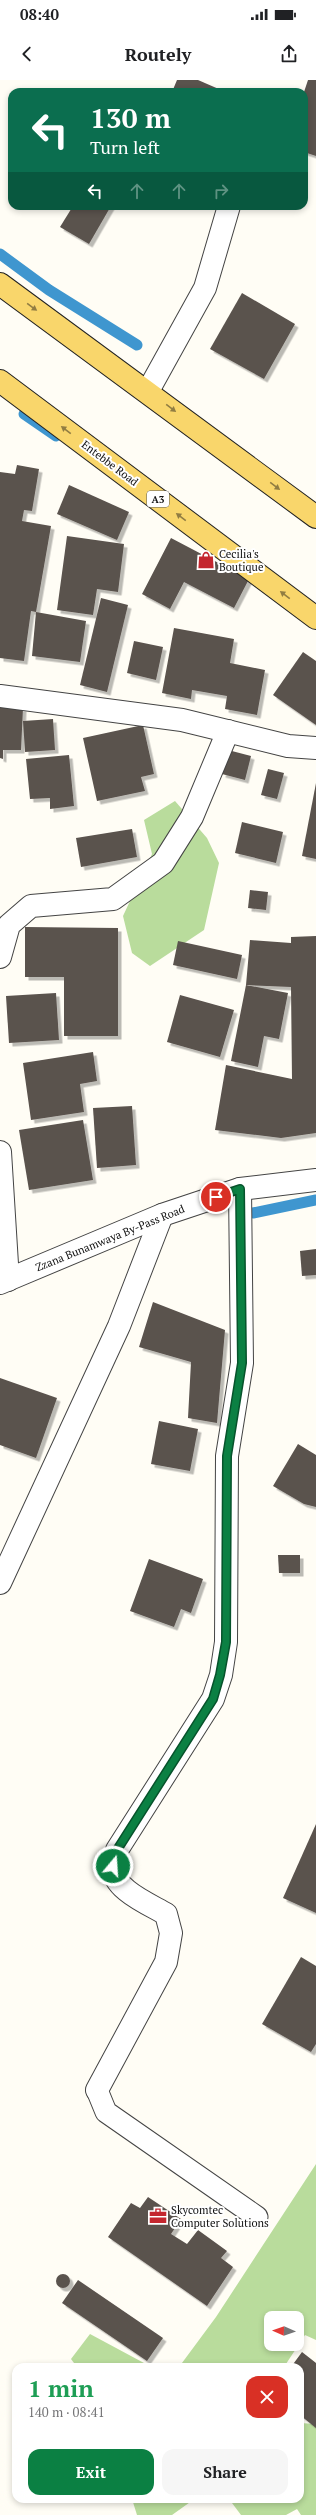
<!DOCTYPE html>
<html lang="en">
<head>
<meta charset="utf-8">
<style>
  body { margin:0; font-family:"PT Serif",serif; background:#f6f6f6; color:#202124; height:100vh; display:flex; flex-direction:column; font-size:15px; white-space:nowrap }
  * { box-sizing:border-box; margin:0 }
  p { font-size:13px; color:#757577 }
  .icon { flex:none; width:22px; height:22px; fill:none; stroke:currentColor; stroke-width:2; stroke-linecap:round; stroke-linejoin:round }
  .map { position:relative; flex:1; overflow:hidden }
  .panel { position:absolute; left:12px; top:2283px; width:292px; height:140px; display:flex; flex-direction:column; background:#fff; border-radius:12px; box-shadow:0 2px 6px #0003 }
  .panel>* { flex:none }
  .hud { position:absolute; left:8px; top:8px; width:300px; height:122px; border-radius:12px; box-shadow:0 2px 6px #0003; background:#0b6e4f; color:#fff; overflow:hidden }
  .needle { width:26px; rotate:272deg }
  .buttons { position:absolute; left:264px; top:2231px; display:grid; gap:8px }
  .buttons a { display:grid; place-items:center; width:40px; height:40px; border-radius:8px; background:#fff; box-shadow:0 2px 6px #0003; font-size:20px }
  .pin { position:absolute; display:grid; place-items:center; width:34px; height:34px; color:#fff; margin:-17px; border:2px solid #fff; border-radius:50%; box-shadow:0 1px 4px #0007 }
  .me { position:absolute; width:44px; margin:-22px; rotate:18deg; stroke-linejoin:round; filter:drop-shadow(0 0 3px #0008) }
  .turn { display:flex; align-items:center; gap:14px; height:84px; padding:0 16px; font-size:18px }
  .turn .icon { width:52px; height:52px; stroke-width:2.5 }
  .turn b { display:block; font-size:28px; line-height:34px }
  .lanes { display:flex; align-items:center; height:38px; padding:0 16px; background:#0003; justify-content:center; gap:20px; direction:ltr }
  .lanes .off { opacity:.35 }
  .round { display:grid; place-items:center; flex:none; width:42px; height:42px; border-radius:12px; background:#f6f6f6 }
  .overview { display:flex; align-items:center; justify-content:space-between; height:68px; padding:0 16px }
  h1 { font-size:24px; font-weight:700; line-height:30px; color:#1e9e55 }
  .button { display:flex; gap:8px; margin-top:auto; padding:8px 16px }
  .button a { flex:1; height:46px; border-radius:12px; background:#0b8043; color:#fff; font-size:16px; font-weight:700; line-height:46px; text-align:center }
  .button a+a { background:#f6f6f6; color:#202124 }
  .status { display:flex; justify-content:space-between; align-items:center; height:28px; padding:0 20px; background:#fff; direction:ltr }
  .status svg { height:11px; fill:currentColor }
  header { display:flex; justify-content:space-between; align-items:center; height:52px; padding:0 16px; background:#fff; font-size:18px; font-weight:700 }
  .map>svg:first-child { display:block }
  .forest { fill:#b9dc9c; fill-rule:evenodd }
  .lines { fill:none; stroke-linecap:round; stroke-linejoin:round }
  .stream { stroke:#3f96cf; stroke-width:11 }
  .building { fill:#5a524d; filter:url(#shadow) }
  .service-casing { stroke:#444; stroke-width:23 }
  .minor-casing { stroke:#444; stroke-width:24 }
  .tertiary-casing { stroke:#444; stroke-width:24 }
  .primary-casing { stroke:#222; stroke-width:24 }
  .service { stroke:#fff; stroke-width:21 }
  .minor { stroke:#fff; stroke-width:22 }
  .tertiary { stroke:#fff; stroke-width:22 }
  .primary { stroke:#f9d66b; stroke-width:22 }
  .oneway { fill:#917d42 }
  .route-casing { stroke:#07532c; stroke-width:10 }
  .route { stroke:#0b8043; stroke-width:7 }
  .labels { text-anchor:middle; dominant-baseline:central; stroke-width:4; stroke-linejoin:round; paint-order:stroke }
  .shield { fill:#fff; stroke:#585858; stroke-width:1 }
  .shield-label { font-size:10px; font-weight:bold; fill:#111 }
  .street-label { font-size:11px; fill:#111; stroke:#fff }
  .poi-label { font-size:11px; fill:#111; stroke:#fff; text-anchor:start }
</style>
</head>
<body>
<div class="status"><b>08:40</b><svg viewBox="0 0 49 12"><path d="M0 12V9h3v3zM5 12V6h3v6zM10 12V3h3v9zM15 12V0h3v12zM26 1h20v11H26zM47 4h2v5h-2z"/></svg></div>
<header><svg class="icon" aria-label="back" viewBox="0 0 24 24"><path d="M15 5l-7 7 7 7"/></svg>Routely<svg class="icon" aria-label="share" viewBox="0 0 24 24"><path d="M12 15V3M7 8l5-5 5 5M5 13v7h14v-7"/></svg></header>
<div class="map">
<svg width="316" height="2435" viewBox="0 0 316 2435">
  <defs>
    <filter id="shadow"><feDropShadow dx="3.5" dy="3.5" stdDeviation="0" flood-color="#0004"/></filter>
  </defs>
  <rect width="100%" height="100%" fill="#fffdf5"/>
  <g class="forest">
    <polygon points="175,721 207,758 219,783 204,850 150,886 132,873 123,836 152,774 144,740"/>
    <path d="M316,2084V2260L305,2255L284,2287H179L216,2237ZM271,2238H297V2264H271Z"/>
    <polygon points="90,2254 144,2283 158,2287 77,2287 71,2279"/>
    <polygon points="300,2343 316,2344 316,2435 301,2435 297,2429 286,2435 241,2435 229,2419 300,2419"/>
    <polygon points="132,2419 199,2419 193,2420 172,2435 137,2435"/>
  </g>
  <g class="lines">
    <g class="stream">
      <polyline points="0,174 49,210 137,265"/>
      <polyline points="24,334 56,356"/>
      <polyline points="253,1133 316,1120"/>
    </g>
  </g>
  <g class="building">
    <polygon points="177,0 198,0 221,10 220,12 172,12"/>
    <polygon points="308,0 316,0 316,76 304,72 304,12"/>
    <polygon points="73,126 111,126 89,164 60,147"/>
    <polygon points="242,213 295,244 264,299 210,269"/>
    <polygon points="17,385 39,389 32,431 24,430 22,441 51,446 36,532 31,531 24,581 0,578 0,392 15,394"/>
    <polygon points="69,405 129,432 117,460 57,434"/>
    <polygon points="67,456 124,464 118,512 97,509 93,535 57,530"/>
    <polygon points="171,458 249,499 234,528 184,502 170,529 142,514"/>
    <polygon points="101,518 128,525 107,612 80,605"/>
    <polygon points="36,532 86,541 80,582 32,576"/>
    <polygon points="174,548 234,559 230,583 265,590 257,635 225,629 227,616 192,610 191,619 162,613"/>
    <polygon points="134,561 163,567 156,600 127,593"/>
    <polygon points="303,572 316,581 316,645 273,615"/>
    <polygon points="0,627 23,628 21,670 3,670 3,679 0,678"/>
    <polygon points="53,639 55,670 25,672 23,641"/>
    <polygon points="143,645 154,694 141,697 145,711 97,721 83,658"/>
    <polygon points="228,670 251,676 245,700 222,694"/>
    <polygon points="69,675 74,726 50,729 50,718 30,719 26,679"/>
    <polygon points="268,689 284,693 277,719 261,715"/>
    <polygon points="316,703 316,779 302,776"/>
    <polygon points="242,742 283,752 276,783 235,773"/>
    <polygon points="132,749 137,777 81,787 76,758"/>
    <polygon points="250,810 268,812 266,830 248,828"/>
    <polygon points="25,847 118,848 118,956 64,956 64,897 25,897"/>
    <polygon points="316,856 316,1053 281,1058 215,1050 226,985 292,999 291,907 246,905 250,860 291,863 291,857"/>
    <polygon points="178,861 242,875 237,899 173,885"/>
    <polygon points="246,905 288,913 279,959 264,956 258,987 231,981"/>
    <polygon points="56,913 59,960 9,963 6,916"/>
    <polygon points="180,915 234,930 220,977 167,962"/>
    <polygon points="93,972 97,1001 80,1004 84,1032 31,1040 23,983"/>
    <polygon points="132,1026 136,1085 97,1088 93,1028"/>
    <polygon points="83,1040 93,1100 29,1110 19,1050"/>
    <polygon points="316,1169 316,1195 302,1196 300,1171"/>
    <polygon points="153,1222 225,1250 217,1343 188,1338 191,1282 139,1267"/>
    <polygon points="0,1298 57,1318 36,1378 0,1365"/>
    <polygon points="159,1341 198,1349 190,1391 151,1384"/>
    <polygon points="298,1364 316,1375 316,1427 304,1424 273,1406"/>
    <polygon points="278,1475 300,1475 300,1493 279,1493"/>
    <polygon points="149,1479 203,1499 191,1533 181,1529 174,1547 130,1531"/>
    <polygon points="316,1744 316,1833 283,1818"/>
    <polygon points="301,1877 316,1886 316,1964 311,1972 262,1944"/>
    <polygon points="148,2117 181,2139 171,2154 187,2164 198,2150 227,2171 221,2178 233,2187 207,2226 108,2157 131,2123 140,2128"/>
    <circle cx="63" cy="2201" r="7"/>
    <polygon points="78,2200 163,2258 147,2281 62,2223"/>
    <polygon points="302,2272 316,2283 316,2348 300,2335 300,2287 291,2287"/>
  </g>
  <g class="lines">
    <g class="service-casing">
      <polyline id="service" points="97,2010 106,2032 257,2137"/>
    </g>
    <g class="minor-casing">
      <g id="minor">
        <polyline points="148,311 205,208 229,126"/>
        <polyline points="0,616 182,640 288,666 316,668"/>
        <polyline points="0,877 9,845 31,826 113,819 163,783 192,737 228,651"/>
        <polyline points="0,1072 8,1200"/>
        <polyline points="0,1503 119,1246 162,1135"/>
        <path d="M97,2010L166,1882L171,1853L166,1834C149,1824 111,1809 113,1785C114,1780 116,1775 117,1770L213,1619L221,1595L226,1562L227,1376L242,1283L240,1109"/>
      </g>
    </g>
    <g class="tertiary-casing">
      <polyline id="tertiary" points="0,1203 162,1135 240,1109 316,1100"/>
    </g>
    <g class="primary-casing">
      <g id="primary">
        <polyline points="0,204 316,437"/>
        <polyline points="0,301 316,538"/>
      </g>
    </g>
    <use href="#service" class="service"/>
    <use href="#minor" class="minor"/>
    <use href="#tertiary" class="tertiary"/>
    <use href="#primary" class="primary"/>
  </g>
  <defs><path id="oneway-solid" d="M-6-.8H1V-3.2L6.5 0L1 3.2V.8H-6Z"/></defs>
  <g class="oneway">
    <use href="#oneway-solid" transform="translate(32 227) rotate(36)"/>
    <use href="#oneway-solid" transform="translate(171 328) rotate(37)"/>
    <use href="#oneway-solid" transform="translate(66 350) rotate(-143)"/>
    <use href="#oneway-solid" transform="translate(275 406) rotate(37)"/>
    <use href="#oneway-solid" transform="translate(181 437) rotate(-143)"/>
    <use href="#oneway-solid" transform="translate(285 515) rotate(-143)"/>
  </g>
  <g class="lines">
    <g class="route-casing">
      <polyline id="route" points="113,1786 117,1770 213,1619 220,1595 226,1562 227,1376 242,1283 240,1109 216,1117"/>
    </g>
    <use href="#route" class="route"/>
  </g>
  <defs>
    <g id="shop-bare" transform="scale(1.38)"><path d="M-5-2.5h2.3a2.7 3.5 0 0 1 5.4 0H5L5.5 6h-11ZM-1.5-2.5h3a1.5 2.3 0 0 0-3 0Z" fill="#c4262e" stroke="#fff" stroke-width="2.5" paint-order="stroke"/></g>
    <g id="office-bare" transform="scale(1.38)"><path d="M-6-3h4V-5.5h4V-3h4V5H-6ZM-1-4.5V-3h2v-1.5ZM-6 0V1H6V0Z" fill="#c4262e" stroke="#fff" stroke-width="2.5" paint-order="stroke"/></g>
  </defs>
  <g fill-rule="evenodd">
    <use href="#shop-bare" x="206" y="480"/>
    <use href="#office-bare" x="158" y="2136"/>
  </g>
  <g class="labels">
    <rect class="shield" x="147" y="411" width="22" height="16" rx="3"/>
    <g class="shield-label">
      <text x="158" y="419">A3</text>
    </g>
    <g class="street-label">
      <text transform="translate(110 383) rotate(37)">Entebbe Road</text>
      <text transform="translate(110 1158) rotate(-22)">Zzana Bunamwaya By-Pass Road</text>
    </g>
    <g class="poi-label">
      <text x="219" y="474">Cecilia's<tspan x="219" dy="13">Boutique</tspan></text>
      <text x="171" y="2130">Skycomtec<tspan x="171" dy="13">Computer Solutions</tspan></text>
    </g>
  </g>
</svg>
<div class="buttons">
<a><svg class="needle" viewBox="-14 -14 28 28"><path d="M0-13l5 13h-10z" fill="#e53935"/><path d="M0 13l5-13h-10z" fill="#757577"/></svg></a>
</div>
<div class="pin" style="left:216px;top:1117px;background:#d93025"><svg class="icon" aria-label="arrive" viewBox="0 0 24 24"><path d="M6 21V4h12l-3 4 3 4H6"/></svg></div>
<svg class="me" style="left:113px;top:1786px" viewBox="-20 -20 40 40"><circle r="17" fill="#0b8043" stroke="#fff" stroke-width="3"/><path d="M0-11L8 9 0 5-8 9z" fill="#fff"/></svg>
<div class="hud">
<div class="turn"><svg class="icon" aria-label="left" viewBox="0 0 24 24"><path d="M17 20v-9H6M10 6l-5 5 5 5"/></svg><div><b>130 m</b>Turn left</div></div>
<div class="lanes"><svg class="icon" aria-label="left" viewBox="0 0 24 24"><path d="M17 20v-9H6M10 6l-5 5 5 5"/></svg><svg class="icon off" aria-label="ahead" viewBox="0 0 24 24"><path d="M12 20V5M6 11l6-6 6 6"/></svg><svg class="icon off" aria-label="ahead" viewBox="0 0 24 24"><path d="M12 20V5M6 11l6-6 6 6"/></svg><svg class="icon off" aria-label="right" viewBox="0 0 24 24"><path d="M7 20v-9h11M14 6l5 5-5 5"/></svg></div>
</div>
<section class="panel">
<div class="overview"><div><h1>1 min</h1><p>140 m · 08:41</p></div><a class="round" style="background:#d93025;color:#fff"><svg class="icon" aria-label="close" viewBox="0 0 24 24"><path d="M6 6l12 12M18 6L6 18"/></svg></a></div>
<div class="button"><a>Exit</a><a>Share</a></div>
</section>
</div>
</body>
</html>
